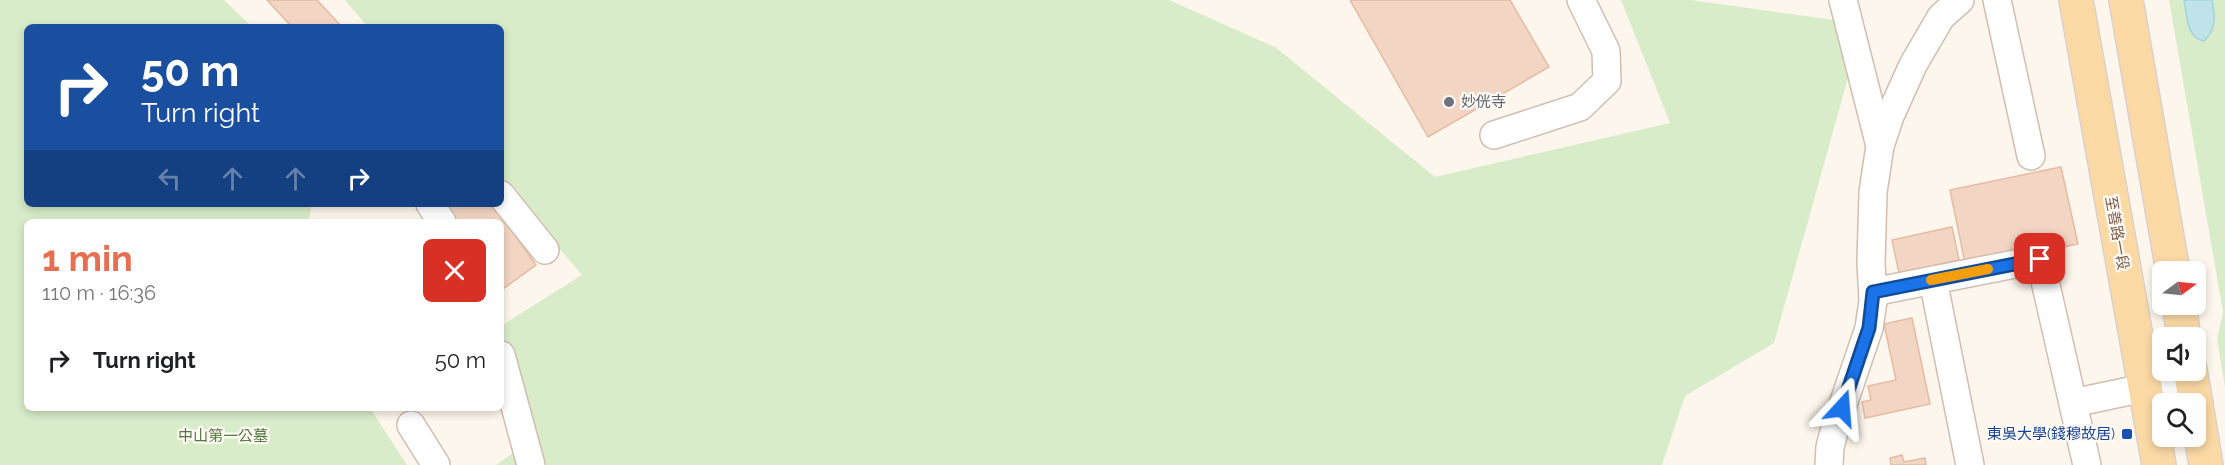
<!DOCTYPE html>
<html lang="en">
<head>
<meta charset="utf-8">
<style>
  body { margin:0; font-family:Raleway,"Noto Sans TC",sans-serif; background:#f6f6f6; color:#202124; height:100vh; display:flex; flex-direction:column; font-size:22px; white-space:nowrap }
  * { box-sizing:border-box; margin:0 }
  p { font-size:20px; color:#757577 }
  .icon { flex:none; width:33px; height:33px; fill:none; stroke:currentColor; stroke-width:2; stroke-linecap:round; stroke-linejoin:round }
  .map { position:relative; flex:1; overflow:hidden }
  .sheet { position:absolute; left:24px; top:219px; width:480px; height:192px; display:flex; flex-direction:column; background:#fff; border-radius:9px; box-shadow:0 3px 9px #0003 }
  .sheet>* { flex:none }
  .hud { position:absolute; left:24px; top:24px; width:480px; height:183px; border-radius:9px; box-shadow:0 3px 9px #0003; background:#1a4fa0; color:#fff; overflow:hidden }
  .needle { width:39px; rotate:75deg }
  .fabs { position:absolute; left:2152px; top:261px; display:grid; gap:12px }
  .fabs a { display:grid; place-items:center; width:54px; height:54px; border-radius:9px; background:#fff; box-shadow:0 3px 9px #0003; font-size:30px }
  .pin { position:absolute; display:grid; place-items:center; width:51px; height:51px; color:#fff; margin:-26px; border-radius:12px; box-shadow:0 3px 9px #0006 }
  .me { position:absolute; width:66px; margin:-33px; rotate:19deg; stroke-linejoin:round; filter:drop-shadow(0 0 4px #0008) }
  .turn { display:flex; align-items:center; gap:21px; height:126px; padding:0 18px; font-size:27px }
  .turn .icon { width:78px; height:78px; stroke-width:2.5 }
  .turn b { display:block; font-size:42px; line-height:51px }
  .lanes { display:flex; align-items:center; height:57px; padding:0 18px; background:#0003; justify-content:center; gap:30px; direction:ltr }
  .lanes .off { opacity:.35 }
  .round { display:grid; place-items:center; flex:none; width:63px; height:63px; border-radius:9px; background:#f6f6f6 }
  .head { display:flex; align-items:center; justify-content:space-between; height:102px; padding:0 18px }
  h1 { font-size:36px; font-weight:700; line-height:45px; color:#e76f51 }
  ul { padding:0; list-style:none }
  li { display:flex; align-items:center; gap:18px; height:78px; padding:0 18px }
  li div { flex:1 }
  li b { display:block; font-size:22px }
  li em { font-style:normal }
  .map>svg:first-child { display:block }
  .green { fill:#d8ecc9 }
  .water { fill:#bfe3e8; stroke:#a5d3da; stroke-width:1.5 }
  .building { fill:#f3d5c3; stroke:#e6bba3; stroke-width:1.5 }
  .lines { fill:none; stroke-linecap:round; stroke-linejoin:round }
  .minor-casing { stroke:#d1beb0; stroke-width:30 }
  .major-casing { stroke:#dad1cd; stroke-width:36 }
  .minor { stroke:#fff; stroke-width:27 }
  .major { stroke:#fbd9a5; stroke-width:33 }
  .route-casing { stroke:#114b97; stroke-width:15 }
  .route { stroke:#1a73e8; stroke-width:10 }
  .slow { stroke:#f59e0b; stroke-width:10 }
  .worship-dot { fill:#6b7280; stroke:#fffaf3; stroke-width:2 }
  .transit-dot { fill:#1a4fb4; stroke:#fffaf3; stroke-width:2 }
  .labels { text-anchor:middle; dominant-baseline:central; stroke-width:4.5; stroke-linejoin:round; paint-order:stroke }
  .worship-label { font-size:15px; fill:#5b616d; stroke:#fffaf3; text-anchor:start }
  .street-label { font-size:15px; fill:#7a5c4d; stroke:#fffaf3 }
  .transit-label { font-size:15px; fill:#164399; stroke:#fffaf3; text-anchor:end }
  .park-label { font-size:15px; fill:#537a41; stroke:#fffaf3 }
</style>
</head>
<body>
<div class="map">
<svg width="2225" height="465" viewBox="0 0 2225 465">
  <rect width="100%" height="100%" fill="#fdf6ec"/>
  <g class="green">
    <polygon points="0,0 224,0 252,27 27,27 27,204 312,204 308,222 27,222 27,408 370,408 407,465 0,465"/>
    <polygon points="345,0 1169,0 1275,47 1435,177 1670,123 1621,0 1691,0 1863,24 1774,343 1685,396 1662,465 496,465 516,451 501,401 501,326 582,275 501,181 501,27 368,27"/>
    <polygon points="2169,0 2225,0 2225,387 2217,340 2223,312"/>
  </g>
  <path class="water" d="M2184,0H2212C2215,16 2217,29 2204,41C2186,38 2187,15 2184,0Z"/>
  <g class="building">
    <polygon points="267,0 317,0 342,27 292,27"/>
    <polygon points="1350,0 1510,0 1549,67 1428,137"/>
    <polygon points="2061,167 2078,244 1966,268 1950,190"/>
    <polygon points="442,204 493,204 536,265 503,289 501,286 501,222 455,222"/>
    <polygon points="1952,227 1959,260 1899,273 1892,240"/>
    <polygon points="1912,318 1930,404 1865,418 1862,402 1871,400 1868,386 1896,380 1884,324"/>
    <polygon points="1902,455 1904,462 1925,458 1926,465 1891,465 1890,458"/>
  </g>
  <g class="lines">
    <g class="minor-casing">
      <g id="minor">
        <polyline points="1843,0 1880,146"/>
        <polyline points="1997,0 2031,156"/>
        <polyline points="1494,135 1580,107 1607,81 1606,51 1581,0"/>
        <polyline points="501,195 545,250"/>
        <polyline points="430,204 442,222"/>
        <polyline points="1933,280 1970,465"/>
        <polyline points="1873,292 2040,259 2087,465"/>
        <polyline points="501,355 531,465"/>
        <polyline points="2073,403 2191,378"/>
        <polyline points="411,425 436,465"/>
        <polyline points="1829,465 1830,447 1835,428 1869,328 1873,301 1871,263 1873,192 1880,146 1890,116 1913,65 1941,17 1960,0"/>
      </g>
    </g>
    <g class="major-casing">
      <g id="major">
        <polyline points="2076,0 2159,465"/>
        <polyline points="2126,0 2173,272"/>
        <polyline points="2179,304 2184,338"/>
        <polyline points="2190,370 2196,404"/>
        <polyline points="2196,405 2206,465"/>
      </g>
    </g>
    <use href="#minor" class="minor"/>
    <use href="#major" class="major"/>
  </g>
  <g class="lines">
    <g class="route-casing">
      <polyline id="route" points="1842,408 1869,328 1873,292 2040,259"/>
    </g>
    <use href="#route" class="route"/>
    <polyline class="slow" points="1931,280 1988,269"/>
  </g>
  <circle class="worship-dot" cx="1449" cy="102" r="6"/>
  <rect class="transit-dot" x="2121" y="428" width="12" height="12" rx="3"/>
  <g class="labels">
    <g class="worship-label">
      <text x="1461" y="102">妙侊寺</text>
    </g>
    <g class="street-label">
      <text transform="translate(2117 233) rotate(80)">至善路一段</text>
    </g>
    <g class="transit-label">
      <text x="2115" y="434">東吳大學(錢穆故居)</text>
    </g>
    <g class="park-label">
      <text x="223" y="436">中山第一公墓</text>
    </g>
  </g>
</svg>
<div class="fabs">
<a><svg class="needle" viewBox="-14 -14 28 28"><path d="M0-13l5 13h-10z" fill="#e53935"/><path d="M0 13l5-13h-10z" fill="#757577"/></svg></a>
<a><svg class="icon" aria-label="sound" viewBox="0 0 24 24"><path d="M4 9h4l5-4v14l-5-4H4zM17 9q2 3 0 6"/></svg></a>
<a><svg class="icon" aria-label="search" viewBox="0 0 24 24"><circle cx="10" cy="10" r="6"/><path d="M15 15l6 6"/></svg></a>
</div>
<div class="pin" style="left:2040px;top:259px;background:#d93025"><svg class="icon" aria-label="arrive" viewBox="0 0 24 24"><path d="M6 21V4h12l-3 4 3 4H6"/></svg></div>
<svg class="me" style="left:1842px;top:408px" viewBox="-20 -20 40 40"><path d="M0-17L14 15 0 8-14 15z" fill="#1a73e8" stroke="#fff" stroke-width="4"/></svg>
<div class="hud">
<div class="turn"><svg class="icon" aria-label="right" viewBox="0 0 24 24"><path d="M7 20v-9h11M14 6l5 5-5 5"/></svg><div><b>50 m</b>Turn right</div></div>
<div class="lanes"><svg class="icon off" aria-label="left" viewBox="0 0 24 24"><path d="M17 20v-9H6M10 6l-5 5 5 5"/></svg><svg class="icon off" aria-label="ahead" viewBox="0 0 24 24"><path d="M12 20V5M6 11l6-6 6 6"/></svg><svg class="icon off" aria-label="ahead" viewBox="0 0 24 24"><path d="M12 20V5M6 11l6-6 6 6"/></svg><svg class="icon" aria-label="right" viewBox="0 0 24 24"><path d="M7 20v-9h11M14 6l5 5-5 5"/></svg></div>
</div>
<section class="sheet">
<div class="head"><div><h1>1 min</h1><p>110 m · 16:36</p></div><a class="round" style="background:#d93025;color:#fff"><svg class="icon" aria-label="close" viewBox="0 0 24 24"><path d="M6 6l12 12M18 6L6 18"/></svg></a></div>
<ul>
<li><svg class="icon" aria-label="right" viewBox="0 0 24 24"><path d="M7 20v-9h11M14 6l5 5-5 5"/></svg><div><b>Turn right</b></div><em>50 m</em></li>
</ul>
</section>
</div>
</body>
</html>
